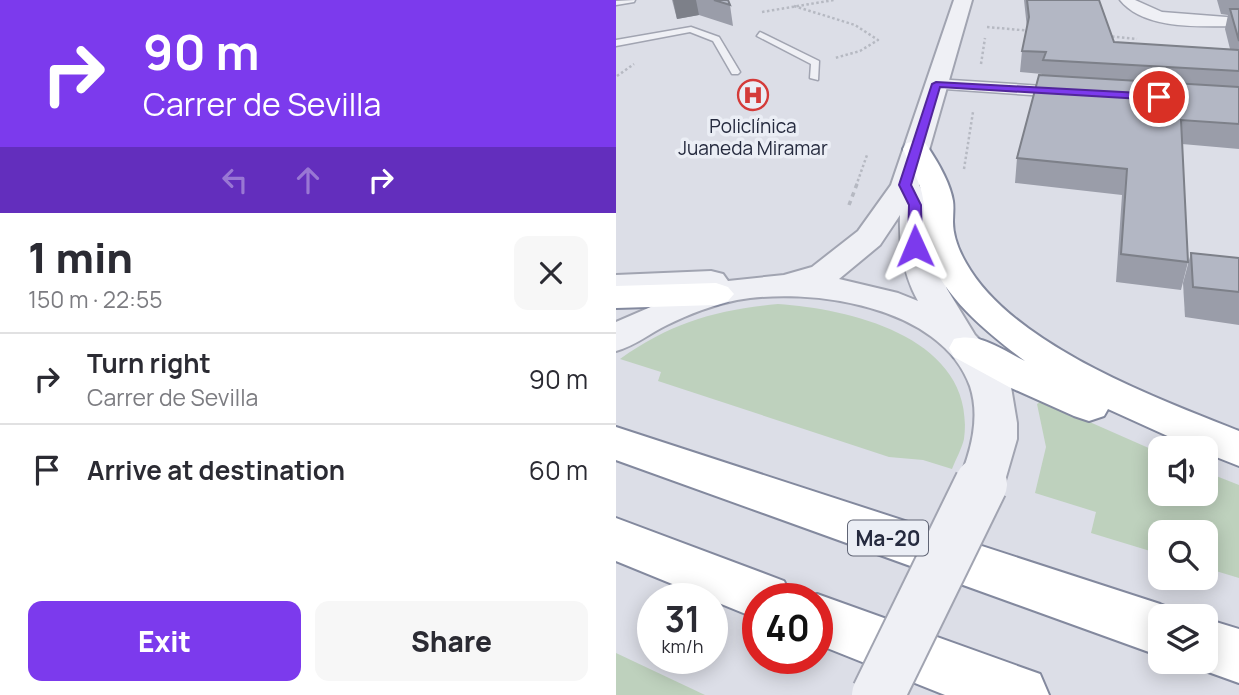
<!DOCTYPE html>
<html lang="en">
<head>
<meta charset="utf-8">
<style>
  body { margin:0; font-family:Manrope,sans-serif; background:#f7f7f7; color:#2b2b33; height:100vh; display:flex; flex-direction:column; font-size:26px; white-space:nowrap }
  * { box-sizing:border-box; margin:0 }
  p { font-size:23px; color:#7c7c81 }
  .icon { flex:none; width:38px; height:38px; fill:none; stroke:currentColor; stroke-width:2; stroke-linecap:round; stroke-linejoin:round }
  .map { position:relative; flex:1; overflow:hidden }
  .drawer { display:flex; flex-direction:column; background:#fff; width:616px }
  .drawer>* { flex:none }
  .guide { background:#7c3aed; color:#fff; overflow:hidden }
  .buttons { position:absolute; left:532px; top:436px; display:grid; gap:14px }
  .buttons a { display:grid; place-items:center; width:70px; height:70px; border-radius:14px; background:#fff; box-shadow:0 4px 18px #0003; font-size:35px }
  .speed { position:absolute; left:21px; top:583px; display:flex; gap:14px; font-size:35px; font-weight:700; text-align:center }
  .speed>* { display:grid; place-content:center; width:91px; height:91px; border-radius:50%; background:#fff; box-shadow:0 4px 18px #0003; line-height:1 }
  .speed small { font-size:18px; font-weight:400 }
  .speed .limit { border:10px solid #d22; background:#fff; color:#111 }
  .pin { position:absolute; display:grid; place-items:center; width:60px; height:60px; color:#fff; margin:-30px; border:4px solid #fff; border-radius:50%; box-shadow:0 2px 7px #0007 }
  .me { position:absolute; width:77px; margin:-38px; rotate:359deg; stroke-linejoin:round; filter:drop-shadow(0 0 5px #0008) }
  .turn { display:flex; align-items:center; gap:24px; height:147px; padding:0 28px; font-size:32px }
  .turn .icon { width:91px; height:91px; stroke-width:2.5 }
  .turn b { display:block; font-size:49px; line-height:60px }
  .lanes { display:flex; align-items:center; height:66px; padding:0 28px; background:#0003; justify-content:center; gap:35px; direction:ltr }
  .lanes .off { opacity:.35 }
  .round { display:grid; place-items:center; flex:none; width:74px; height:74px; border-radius:14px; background:#f7f7f7 }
  .summary { display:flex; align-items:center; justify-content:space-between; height:119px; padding:0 28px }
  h1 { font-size:42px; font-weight:800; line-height:52px }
  .cta { display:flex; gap:14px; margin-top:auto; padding:14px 28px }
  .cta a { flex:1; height:80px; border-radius:14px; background:#7c3aed; color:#fff; font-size:28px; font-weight:800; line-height:80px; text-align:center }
  .cta a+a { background:#f7f7f7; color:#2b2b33 }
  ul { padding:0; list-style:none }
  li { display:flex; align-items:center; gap:21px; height:91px; padding:0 28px; border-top:2px solid #e1e1e2 }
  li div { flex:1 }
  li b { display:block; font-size:26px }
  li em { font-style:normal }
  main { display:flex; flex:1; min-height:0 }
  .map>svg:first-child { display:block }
  .green { fill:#bed1bd }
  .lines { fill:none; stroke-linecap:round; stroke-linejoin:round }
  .service-casing { stroke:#a1a4b1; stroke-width:3 }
  .minor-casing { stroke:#a1a4b1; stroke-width:3 }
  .tertiary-casing { stroke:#a1a4b1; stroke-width:4 }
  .motorway-casing { stroke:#83899e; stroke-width:4 }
  .path-far1 { stroke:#b6b9c2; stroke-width:2.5; stroke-dasharray:2.5 2.5; stroke-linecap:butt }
  .path { stroke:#b6b9c2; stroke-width:3.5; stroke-dasharray:4.5 4.5; stroke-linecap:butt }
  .service { fill:#eff0f5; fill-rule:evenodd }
  .minor { fill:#eff0f5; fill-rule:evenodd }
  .tertiary { fill:#eff0f5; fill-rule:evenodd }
  .motorway { fill:#fff; fill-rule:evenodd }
  .tertiary-bridge-casing { stroke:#a1a4b1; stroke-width:56; stroke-linecap:butt }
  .tertiary-bridge { stroke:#eff0f5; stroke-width:52 }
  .wall { fill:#9a9da9 }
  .shaded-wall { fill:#7d8089 }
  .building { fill:#b3b7c4; stroke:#7d8089; stroke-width:2 }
  .route { fill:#7c3aed; stroke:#51269a; stroke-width:2 }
  .labels { text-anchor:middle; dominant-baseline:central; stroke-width:7; stroke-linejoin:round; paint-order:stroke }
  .far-poi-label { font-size:19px; fill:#252a3e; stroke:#ebeef5 }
  .shield { fill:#ebeef5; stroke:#606575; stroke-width:2 }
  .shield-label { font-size:21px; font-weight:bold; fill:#252a3e }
</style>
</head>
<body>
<main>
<section class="drawer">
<div class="guide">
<div class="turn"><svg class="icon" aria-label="right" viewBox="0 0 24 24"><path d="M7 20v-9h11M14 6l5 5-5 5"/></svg><div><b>90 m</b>Carrer de Sevilla</div></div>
<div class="lanes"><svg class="icon off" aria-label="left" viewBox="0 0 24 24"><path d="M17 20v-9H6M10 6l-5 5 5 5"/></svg><svg class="icon off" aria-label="ahead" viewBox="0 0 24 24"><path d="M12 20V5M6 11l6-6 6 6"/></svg><svg class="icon" aria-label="right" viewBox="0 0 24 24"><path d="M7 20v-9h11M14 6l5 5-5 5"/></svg></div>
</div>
<div class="summary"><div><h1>1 min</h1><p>150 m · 22:55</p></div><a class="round"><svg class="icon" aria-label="close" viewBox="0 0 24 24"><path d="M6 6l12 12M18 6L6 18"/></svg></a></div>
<ul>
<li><svg class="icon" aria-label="right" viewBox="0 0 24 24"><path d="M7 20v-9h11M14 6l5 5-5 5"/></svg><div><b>Turn right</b><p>Carrer de Sevilla</p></div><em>90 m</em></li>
<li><svg class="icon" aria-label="arrive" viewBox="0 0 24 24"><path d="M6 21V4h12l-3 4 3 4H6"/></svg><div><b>Arrive at destination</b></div><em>60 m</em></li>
</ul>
<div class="cta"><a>Exit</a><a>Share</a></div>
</section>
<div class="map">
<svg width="623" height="695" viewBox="0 0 623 695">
  <rect width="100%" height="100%" fill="#dcdee7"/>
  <g class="green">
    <path d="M162,304C237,309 361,339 348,439C346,448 340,459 336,469L307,460L273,457L42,381L45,372L4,359C56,322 100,310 162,304Z"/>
    <polygon points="426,401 544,453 544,494 590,494 590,472 623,485 623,578 590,568 590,532 544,532 544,554 475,533 480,512 419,493 430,447 421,404"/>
    <polygon points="0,653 89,695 0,695"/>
  </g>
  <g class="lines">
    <g class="service-casing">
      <g id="service">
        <polygon points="19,0 18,2 0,5 0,1"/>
        <polygon points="75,27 103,37 124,72 122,74 116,74 97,41 74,32 0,46 0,40"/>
        <polygon points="144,32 203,61 202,80 194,78 195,64 141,36"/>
      </g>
    </g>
    <g class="minor-casing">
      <g id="minor">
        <path d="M504,0H519L546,12L623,18V26C587,26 529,31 504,0Z"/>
        <polygon points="320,79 458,88 467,93 458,98 314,88 311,84 314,80"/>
      </g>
    </g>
    <g class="tertiary-casing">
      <path id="tertiary" d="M338,0H356L303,185L314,205L315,246L331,289L359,335L373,349L395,387L401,423V439L388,484L381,497L365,502L349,497L342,484C354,453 365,419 354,386C325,305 194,287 121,300C97,305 73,314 51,325C34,333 19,346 0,351V322L67,293L0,295V275L95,271L107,274L112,281L168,275L196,267L242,231L275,185ZM284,215C283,246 287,274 302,301L282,293L223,279L264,245Z"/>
    </g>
    <g class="motorway-casing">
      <g id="motorway">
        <path d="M300,141L309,143C320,159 334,182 337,201C338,208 337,215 337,222C337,236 343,251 350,263C396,345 538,397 623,431V466L590,453V448H578L492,409L488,416L473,421L458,416L393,387L338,357L333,348L338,339C364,332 386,350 409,361C369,331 323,294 308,243C304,228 310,214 307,199C305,182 293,165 287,149L291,143Z"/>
        <polygon points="100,283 112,287 118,294 112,301 100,305 0,308 0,286"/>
        <polygon points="0,427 544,604 564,612 565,616 544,616 544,656 0,460"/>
        <polygon points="0,518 168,581 176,598 142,598 142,619 0,561"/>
        <polygon points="201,594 424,674 433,695 329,695 201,644 201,598 189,598"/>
        <polygon points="590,619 623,629 623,683 570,664 569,662 590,662"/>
      </g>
    </g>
    <g class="path-far1">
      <polyline points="178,6 239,25 262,40 244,51 219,58"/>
      <polyline points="146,12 218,0"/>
      <polyline points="371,27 416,31"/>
      <polyline points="491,36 521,39"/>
      <polyline points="365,64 369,38"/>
      <polyline points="1,76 18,64"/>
      <polyline points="348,169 357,112"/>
      <polyline points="240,186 251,155"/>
    </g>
    <polyline class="path" points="233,205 241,184"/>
    <use href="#service" class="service"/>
    <use href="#minor" class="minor"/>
    <use href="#tertiary" class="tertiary"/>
    <use href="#motorway" class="motorway"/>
    <g class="tertiary-bridge-casing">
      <polyline id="tertiary-bridge" points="262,695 365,484"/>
    </g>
    <use href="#tertiary-bridge" class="tertiary-bridge"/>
  </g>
  <g class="wall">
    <polygon points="56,0 112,0 114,5 117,26 83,15 61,19"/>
    <polygon points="408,0 483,0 498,42 614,49 609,29 612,15 605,14 601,0 623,0 623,149 566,144 572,262 565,290 500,282 506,195 399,183 401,158 426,74 404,72 406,51 411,28"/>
    <polygon points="575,253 623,258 623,325 569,317 567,283"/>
  </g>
  <polygon class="shaded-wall" points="57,0 80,0 83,15 61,19"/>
  <g class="building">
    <polygon points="98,0 112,0 114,5"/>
    <polygon points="411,0 483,0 498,42 623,50 623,71 427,60 430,52 406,51 413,17"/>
    <polygon points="614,9 623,9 623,41"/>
    <polygon points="423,75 623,87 623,124 565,120 572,262 505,254 511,169 401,158"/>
    <polygon points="575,253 623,258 623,292 577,287"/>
  </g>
  <polygon class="route" points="320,82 543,94 548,97 543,100 324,87 295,185 305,205 306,246 299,250 292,246 293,205 283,185 316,84"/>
  <defs>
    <g id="hospital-ring" transform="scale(1.575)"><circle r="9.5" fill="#ebeef5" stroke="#d43b39" stroke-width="1.5"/><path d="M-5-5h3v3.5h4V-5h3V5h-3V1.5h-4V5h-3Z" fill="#d43b39"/></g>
  </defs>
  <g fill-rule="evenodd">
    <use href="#hospital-ring" x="137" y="95"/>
  </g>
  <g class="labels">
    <g class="far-poi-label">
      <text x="137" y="126">Policlínica<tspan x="137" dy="22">Juaneda Miramar</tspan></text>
    </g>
    <rect class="shield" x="232" y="520.5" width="80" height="35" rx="5"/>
    <g class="shield-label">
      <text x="272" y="538">Ma-20</text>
    </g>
  </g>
</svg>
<div class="buttons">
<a><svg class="icon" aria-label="sound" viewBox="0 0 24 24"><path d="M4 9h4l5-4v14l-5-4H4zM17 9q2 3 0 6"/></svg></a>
<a><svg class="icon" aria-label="search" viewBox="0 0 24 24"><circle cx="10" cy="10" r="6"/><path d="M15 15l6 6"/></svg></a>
<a><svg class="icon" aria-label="layers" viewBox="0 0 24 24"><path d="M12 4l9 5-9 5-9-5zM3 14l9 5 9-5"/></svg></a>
</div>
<div class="speed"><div>31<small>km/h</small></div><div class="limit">40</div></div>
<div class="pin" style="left:543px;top:97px;background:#d93025"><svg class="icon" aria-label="arrive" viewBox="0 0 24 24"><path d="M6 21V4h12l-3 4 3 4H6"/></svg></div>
<svg class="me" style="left:299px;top:246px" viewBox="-20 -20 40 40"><path d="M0-17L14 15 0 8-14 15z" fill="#7c3aed" stroke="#fff" stroke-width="4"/></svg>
</div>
</main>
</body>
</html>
